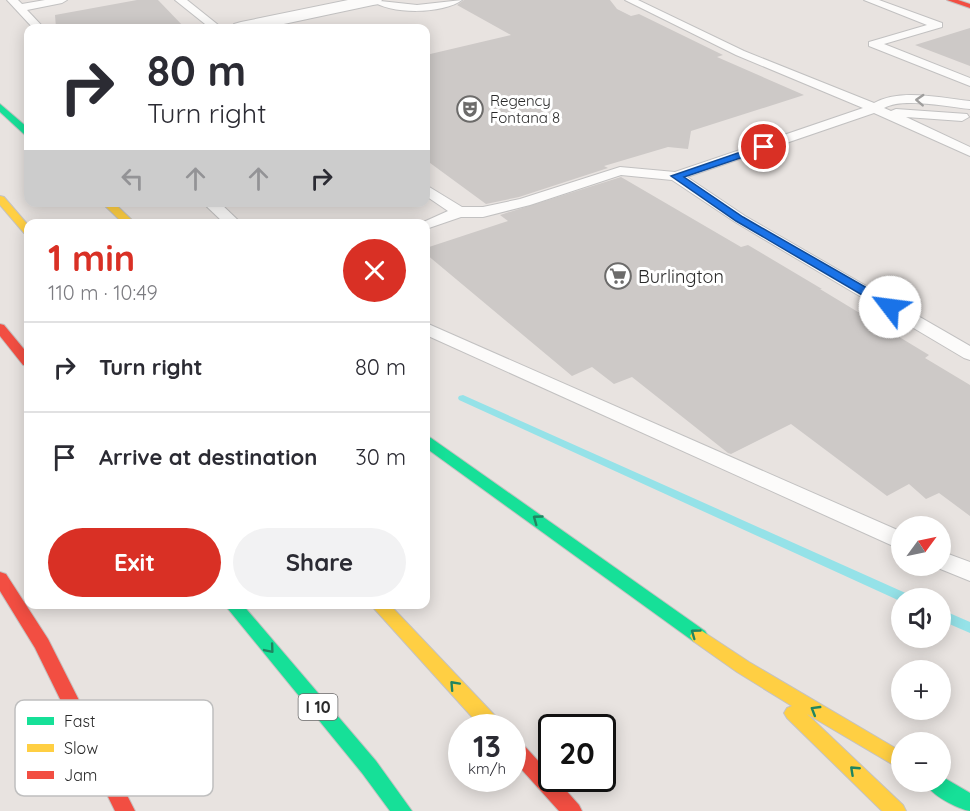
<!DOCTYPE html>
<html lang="en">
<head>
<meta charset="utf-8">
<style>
  body { margin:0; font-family:Quicksand,sans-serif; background:#f2f2f3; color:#2b2b33; height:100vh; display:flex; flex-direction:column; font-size:22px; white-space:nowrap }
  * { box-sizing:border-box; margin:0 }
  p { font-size:20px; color:#7c7c81 }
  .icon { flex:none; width:33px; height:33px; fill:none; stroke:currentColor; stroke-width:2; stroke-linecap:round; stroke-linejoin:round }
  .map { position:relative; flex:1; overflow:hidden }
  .details { position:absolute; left:24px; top:219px; width:406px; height:390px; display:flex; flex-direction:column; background:#fff; border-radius:12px; box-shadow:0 3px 15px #0003 }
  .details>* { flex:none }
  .banner { position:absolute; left:24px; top:24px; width:406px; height:183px; border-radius:12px; box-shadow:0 3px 15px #0003; background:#fff; color:#2b2b33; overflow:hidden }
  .needle { width:39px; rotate:57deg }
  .tools { position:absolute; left:891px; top:516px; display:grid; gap:12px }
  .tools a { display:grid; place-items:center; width:60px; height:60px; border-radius:50%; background:#fff; box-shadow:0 3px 15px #0003; font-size:30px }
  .speed { position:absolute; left:448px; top:714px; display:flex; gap:12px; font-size:30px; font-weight:700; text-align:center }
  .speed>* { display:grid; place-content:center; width:78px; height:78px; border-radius:50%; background:#fff; box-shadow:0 3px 15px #0003; line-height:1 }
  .speed small { font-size:15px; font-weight:400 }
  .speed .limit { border:3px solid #111; border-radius:9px; background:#fff; color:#111 }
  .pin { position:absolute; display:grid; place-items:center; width:51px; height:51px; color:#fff; margin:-26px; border:3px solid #fff; border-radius:50%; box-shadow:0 2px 6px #0007 }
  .me { position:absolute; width:66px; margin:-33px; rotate:300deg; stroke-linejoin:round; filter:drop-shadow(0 0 4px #0008) }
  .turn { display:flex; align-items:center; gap:21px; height:126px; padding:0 24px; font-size:27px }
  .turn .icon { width:78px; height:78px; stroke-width:2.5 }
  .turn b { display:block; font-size:42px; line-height:51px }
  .lanes { display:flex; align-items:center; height:57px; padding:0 24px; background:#0003; justify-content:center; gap:30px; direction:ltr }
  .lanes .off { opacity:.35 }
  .round { display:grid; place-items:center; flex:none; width:63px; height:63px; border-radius:32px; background:#f2f2f3 }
  .summary { display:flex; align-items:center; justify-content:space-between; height:102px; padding:0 24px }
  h1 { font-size:36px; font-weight:700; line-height:45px; color:#d93025 }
  .primary-button { display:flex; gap:12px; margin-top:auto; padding:12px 24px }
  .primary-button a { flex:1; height:69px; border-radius:36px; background:#d93025; color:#fff; font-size:24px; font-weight:700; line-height:69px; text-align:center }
  .primary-button a+a { background:#f2f2f3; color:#2b2b33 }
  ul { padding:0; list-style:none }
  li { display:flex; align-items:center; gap:18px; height:90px; padding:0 24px; border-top:2px solid #e1e1e2 }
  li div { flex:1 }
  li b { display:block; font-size:22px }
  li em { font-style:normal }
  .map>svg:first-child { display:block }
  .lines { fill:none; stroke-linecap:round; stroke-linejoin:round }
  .stream { fill:#95e2e8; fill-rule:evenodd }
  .building { fill:#cdc9c7 }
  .lane-casing { stroke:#c2c1c1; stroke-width:2 }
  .street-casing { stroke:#c2c1c1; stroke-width:2 }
  .fast-casing { stroke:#c4c2c1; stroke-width:2 }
  .slow-casing { stroke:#c4c2c1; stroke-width:2 }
  .jam-casing { stroke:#c4c2c1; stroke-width:2 }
  .lane { fill:#fcfbfa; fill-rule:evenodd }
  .street { fill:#fcfbfa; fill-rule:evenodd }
  .fast { fill:#16e098; fill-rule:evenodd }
  .slow { fill:#ffcf43; fill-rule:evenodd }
  .jam { fill:#f24e42; fill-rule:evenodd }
  .oneway { stroke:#9e9d9c }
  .oneway2 { stroke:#208561 }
  .route { fill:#1a73e8; stroke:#114b97; stroke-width:1.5 }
  .labels { text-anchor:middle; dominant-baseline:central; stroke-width:6; stroke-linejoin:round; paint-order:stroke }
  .far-poi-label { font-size:15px; fill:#2a2a2a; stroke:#fff; text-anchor:start }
  .shield { fill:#fff; stroke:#6a6a6a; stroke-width:1.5 }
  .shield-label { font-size:16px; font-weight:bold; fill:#2a2a2a }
  .poi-label { font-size:18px; fill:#2a2a2a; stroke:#fff; text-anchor:start }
  .key { fill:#fff; stroke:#bfbfbf; stroke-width:1.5 }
  .key-label { font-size:16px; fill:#2a2a2a }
</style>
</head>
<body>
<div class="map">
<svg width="970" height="811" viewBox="0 0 970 811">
  <rect width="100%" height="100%" fill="#e8e3e0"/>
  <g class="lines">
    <g class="stream">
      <polygon points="463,395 910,595 911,598 902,598 900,601 459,400 458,398 459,396"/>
      <polygon points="940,609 970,622 970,633 940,620"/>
    </g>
  </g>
  <g class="building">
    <polygon points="137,0 158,0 185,28 56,28 55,15"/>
    <polygon points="464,0 610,0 617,9 631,16 639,14 723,55 717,57 804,95 691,131 688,149 668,147 604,166 608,168 519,197 486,204 426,160 426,55 511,35 457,5"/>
    <polygon points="970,28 970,66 915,45"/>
    <polygon points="621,177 741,247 748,245 822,289 820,289 929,355 925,358 970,385 970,516 939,493 926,499 909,484 887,496 791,424 731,454 728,453 632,377 614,384 592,367 572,376 426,254 426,248 508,221 500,215"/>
  </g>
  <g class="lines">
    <g class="lane-casing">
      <g id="lane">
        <polygon points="7,0 18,0 22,4 45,0 67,0 62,3 27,10 44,28 33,28"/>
        <polygon points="175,0 187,0 222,28 210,28"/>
        <path d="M371,0L417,5L462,0C444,14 389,15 371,0Z"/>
        <path d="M625,0H638L744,51L874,103C901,88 940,98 970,101V109C948,107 903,97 884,108L891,111L896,109L967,114L969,117L962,121L906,117L970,147V156L874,113L687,177L745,216L970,346V360L964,358L735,222L672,180L621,175L530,205L483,217H461L426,229V224H419L448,211L426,196V185L462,207H483L520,199L620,167L675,172L863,108L736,55Z"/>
        <polygon points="864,0 879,0 942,23 942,27 884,44 970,78 970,86 869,46 869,42 927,25"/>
        <polygon points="202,202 219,202 242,224 225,224"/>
        <polygon points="426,323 902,532 902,550 426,335"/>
        <polygon points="940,551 970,562 970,581 933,566 940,566"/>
      </g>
    </g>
    <g class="street-casing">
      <polygon id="street" points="348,0 382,0 379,4 373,5 265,28 232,28 234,24 241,22"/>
    </g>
    <g class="fast-casing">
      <g id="fast">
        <polygon points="0,104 28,128 28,136 25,135 0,112"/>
        <polygon points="426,436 431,438 705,631 708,636 705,641 699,643 693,641 426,448"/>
        <polygon points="224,604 242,604 376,761 412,811 390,811 362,773"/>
        <path d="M941,776L970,793V811C957,809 929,794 925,782H940Z"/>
      </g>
    </g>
    <g class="slow-casing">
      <g id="slow">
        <polygon points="0,196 4,197 28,225 28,234 24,233 0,205"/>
        <polygon points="101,202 113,202 136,224 124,224"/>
        <polygon points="370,604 389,604 501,722 503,728 482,728"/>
        <polygon points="699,629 749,662 902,752 902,770 807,714 903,805 906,811 882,811 787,718 784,713 787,708 792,706 737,672 693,641 690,636 693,631"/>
      </g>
    </g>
    <g class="jam-casing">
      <g id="jam">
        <polygon points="947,0 958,0 970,4 970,8"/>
        <polygon points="0,324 4,325 28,354 28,366 23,365 0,336"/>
        <polygon points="0,572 6,574 48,639 135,811 115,811 35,648 0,591"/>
        <polygon points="513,739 520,741 552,776 552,778 555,778 579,805 582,811 559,811 513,760"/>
      </g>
    </g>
    <use href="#lane" class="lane"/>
    <use href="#street" class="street"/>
    <use href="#fast" class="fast"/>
    <use href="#slow" class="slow"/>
    <use href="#jam" class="jam"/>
  </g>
  <defs><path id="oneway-chevron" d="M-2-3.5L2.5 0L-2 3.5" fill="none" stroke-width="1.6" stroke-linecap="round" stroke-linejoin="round" transform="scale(1.5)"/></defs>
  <use class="oneway" href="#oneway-chevron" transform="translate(920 100) rotate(-177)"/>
  <g class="oneway2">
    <use href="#oneway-chevron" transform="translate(537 519) rotate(-144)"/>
    <use href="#oneway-chevron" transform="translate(695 633) rotate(-144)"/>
    <use href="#oneway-chevron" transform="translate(270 649) rotate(50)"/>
    <use href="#oneway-chevron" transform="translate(454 685) rotate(-133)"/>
    <use href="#oneway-chevron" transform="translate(815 710) rotate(-149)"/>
    <use href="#oneway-chevron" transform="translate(854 770) rotate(-137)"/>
  </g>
  <polygon class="route" points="764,144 769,147 767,149 684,177 743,217 895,304 895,309 886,309 736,221 671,176"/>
  <defs>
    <g id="theatre-ring" transform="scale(1.35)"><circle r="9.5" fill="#fff" stroke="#6c6b6a" stroke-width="1.5"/><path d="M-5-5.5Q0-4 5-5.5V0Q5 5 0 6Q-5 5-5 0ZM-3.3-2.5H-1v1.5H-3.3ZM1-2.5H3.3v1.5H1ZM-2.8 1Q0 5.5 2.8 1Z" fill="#6c6b6a"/></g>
    <g id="supermarket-ring" transform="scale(1.35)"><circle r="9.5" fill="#fff" stroke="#6c6b6a" stroke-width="1.5"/><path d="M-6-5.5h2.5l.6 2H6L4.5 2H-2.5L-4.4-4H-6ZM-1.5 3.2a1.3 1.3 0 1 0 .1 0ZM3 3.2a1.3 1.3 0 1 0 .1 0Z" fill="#6c6b6a"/></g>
  </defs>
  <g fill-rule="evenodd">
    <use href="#theatre-ring" x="470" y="109"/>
    <use href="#supermarket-ring" x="618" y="276"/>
  </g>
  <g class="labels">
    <g class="far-poi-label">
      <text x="490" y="100">Regency<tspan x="490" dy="17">Fontana 8</tspan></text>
    </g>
    <rect class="shield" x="298.5" y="694" width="39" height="26" rx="4.5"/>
    <g class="shield-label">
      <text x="318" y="707">I 10</text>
    </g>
    <g class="poi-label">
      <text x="638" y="276">Burlington</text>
    </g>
  </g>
  <rect x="15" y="700" width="198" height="96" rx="9" class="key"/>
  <rect x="27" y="717" width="27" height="8" fill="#16e098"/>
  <rect x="27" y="744" width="27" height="8" fill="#ffcf43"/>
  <rect x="27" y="771" width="27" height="8" fill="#f24e42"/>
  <g class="key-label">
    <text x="64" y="727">Fast</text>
    <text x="64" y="754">Slow</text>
    <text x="64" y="781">Jam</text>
  </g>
</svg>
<div class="tools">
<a><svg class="needle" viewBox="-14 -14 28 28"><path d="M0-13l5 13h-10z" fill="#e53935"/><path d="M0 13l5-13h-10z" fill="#7c7c81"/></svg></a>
<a><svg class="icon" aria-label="sound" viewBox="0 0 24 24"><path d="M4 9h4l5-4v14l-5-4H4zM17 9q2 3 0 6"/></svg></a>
<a>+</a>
<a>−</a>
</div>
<div class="speed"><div>13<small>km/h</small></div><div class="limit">20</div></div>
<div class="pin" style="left:764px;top:147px;background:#d93025"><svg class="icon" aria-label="arrive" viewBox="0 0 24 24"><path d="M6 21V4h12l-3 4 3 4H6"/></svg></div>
<svg class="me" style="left:890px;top:307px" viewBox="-20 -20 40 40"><circle r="19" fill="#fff"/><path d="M0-13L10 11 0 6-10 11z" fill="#1a73e8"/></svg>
<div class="banner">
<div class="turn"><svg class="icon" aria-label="right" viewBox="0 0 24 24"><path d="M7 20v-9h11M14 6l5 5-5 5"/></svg><div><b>80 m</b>Turn right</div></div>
<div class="lanes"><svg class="icon off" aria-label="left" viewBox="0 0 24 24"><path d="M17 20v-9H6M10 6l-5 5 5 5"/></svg><svg class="icon off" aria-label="ahead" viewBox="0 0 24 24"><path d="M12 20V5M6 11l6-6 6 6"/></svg><svg class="icon off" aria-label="ahead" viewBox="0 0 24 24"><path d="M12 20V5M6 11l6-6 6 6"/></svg><svg class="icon" aria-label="right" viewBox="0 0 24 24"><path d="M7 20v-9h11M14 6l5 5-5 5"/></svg></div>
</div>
<section class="details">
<div class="summary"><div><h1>1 min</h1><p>110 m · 10:49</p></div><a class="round" style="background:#d93025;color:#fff"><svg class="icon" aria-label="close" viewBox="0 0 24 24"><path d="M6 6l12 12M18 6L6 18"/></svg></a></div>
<ul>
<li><svg class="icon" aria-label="right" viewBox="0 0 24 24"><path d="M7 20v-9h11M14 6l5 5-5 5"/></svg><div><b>Turn right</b></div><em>80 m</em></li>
<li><svg class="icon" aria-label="arrive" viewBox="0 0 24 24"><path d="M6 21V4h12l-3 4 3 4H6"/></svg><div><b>Arrive at destination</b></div><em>30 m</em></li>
</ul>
<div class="primary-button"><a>Exit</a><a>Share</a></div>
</section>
</div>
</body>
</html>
